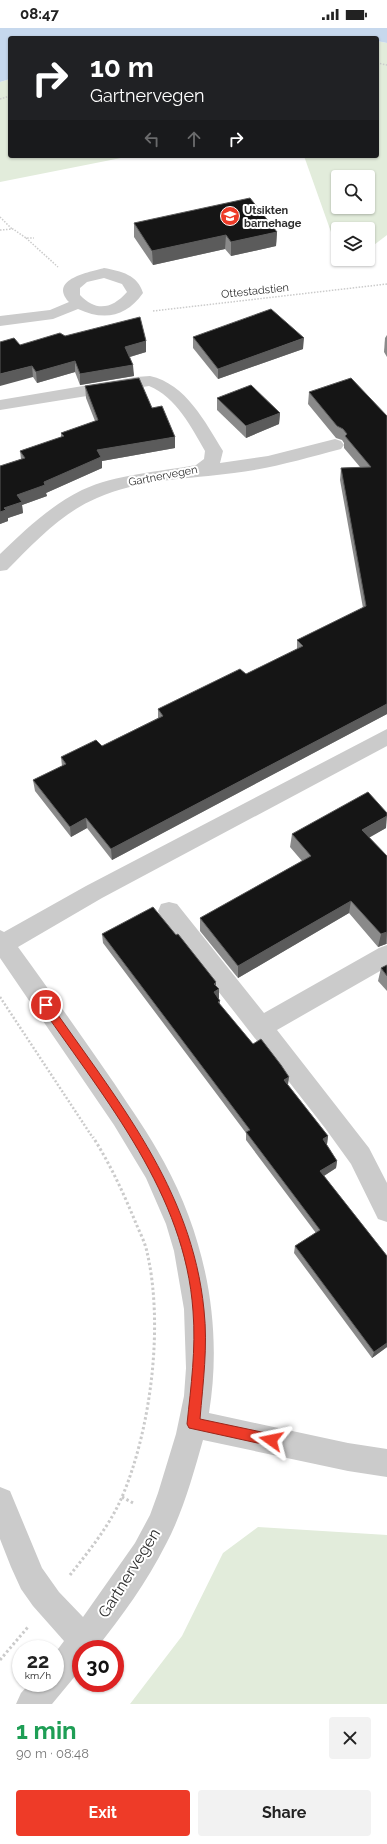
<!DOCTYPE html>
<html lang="en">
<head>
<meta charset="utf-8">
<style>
  body { margin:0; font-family:Raleway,sans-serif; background:#f2f2f2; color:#222; height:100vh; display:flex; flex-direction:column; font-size:15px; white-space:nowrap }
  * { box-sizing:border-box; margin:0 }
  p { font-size:13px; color:#767676 }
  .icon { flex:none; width:22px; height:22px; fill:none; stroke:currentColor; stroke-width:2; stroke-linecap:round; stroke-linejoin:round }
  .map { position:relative; height:1676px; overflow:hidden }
  .drawer { display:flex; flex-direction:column; background:#fff; flex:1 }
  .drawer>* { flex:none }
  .hud { position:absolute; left:8px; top:8px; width:371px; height:122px; border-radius:4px; box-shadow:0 1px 3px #0004; background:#202124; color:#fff; overflow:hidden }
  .tools { position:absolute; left:331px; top:142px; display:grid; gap:8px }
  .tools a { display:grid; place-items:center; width:44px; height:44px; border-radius:4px; background:#fff; box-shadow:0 1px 3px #0004; font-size:20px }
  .speed { position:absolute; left:12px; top:1612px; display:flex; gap:8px; font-size:20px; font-weight:700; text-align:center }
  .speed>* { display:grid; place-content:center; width:52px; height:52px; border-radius:50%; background:#fff; box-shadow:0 1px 3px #0004; line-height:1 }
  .speed small { font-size:10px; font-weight:400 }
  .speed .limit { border:6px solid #d22; background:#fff; color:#111 }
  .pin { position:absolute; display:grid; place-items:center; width:34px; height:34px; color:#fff; margin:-17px; border:2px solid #fff; border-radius:50%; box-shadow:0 1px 4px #0007 }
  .me { position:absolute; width:44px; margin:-22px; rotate:282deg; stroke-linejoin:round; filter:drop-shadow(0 0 3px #0008) }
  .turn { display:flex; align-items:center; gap:14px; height:84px; padding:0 16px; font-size:18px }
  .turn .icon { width:52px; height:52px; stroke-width:2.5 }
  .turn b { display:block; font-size:28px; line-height:34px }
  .lanes { display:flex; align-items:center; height:38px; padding:0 16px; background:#0003; justify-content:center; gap:20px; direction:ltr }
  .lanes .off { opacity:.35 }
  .round { display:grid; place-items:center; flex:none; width:42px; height:42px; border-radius:4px; background:#f2f2f2 }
  .overview { display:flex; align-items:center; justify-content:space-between; height:68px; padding:0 16px }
  h1 { font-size:24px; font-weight:700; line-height:30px; color:#1e9e55 }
  .primary-button { display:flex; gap:8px; margin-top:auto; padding:8px 16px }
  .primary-button a { flex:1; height:46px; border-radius:4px; background:#ee3b28; color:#fff; font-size:16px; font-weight:700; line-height:46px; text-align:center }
  .primary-button a+a { background:#f2f2f2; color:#222 }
  .status { display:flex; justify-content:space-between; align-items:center; height:28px; padding:0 20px; background:#fff; direction:ltr }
  .status svg { height:11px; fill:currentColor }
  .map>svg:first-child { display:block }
  .green { fill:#e2ecdb; fill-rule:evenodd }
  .water { fill:#c6d8ed }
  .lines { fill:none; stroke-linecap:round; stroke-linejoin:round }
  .path-far2 { stroke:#cbcbcb; stroke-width:1.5; stroke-dasharray:1.5 1.5; stroke-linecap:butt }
  .path-far1 { stroke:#cbcbcb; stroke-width:2.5; stroke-dasharray:2 2; stroke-linecap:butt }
  .path { stroke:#cbcbcb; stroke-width:3; stroke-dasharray:2.5 2.5; stroke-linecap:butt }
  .minor { fill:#cbcbcb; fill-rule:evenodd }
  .wall { fill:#8a8a8a }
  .shaded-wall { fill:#5b5b5b }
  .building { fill:#151515; stroke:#5b5b5b }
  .route { fill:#ee3b28; stroke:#9b261a }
  .labels { text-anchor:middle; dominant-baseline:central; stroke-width:4; stroke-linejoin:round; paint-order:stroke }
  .far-poi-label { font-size:11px; font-weight:bold; fill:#2e2e2e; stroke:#fff; text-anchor:start }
  .far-street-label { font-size:11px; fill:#2e2e2e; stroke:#fff }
  .near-street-label { font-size:16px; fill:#2e2e2e; stroke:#fff }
</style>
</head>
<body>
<div class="status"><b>08:47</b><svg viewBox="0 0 49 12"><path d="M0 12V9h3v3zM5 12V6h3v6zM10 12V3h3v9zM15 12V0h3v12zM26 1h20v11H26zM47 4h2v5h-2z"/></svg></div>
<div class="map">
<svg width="387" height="1676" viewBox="0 0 387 1676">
  <rect width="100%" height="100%" fill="#fff"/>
  <g class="green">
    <path d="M377,13L387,15V207L370,220H368V201H338V207L331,204L304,128H377ZM338,149H368V179H338Z"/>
    <polygon points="10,51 10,128 131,128 0,154 0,54"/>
    <polygon points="258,1499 387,1507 387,1676 130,1676 182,1608 223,1525"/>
  </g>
  <polygon class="water" points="0,0 387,0 387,15 377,13 377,10 309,8 282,10 10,10 10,51 0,54"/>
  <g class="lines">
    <g class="path-far2">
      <polyline points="377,35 387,37"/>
      <polyline points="0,71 10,68"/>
      <polyline points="0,189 12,201"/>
      <polyline points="0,202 13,201 26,210 34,210"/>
      <polyline points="26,210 58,239"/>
      <polyline points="153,283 387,256"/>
    </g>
    <polyline class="path-far1" points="0,969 93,1110"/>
    <g class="path">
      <polyline points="122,1469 135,1476"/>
      <path d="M70,1547C89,1523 110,1497 122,1469C151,1401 164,1297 147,1224C145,1214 139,1203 135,1193C123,1164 110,1136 93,1109"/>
      <polyline points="0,1632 28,1599"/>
    </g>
    <g class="minor">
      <path d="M104,240C121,243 138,247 143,265C126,289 104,293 78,281L53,291L0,298V288L50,282L69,274C48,251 90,244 104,240ZM104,250L122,256L127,264C112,281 96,284 80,267V260L87,254Z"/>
      <path d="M150,348C186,356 205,394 223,423L220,435L268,428L335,411L341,413L344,417L341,421C306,430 270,441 234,445C189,451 139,451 97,470C61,485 34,515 7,542L0,543V526C25,502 50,478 82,462C117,446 158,444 196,437L204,431L205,423C192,400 176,369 149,358L0,382V372L136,349Z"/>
      <path d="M387,701V718L102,870L18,919C51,964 82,1009 114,1055C131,1081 149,1106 164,1134C206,1211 223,1299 209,1385L348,1415L387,1421V1449L348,1443L203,1412C193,1447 183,1484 166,1516C147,1554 122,1588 96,1621H81V1641L52,1676H16L21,1665L30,1655H55V1625L64,1613L33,1578L21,1561L11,1539L0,1511V1459L10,1463L42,1540L59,1564L83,1589L135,1515L150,1487L158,1465L176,1406L184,1368L186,1340L184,1281L174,1223L166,1196L146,1150L114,1097L0,930V902L4,904L86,858Z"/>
      <polygon points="169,874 177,876 264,985 379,920 387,917 387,939 277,1002 369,1120 387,1155 387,1194 378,1191 351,1136 325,1100 161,890 158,883 161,876"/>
    </g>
  </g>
  <g class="wall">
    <polygon points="134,195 277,204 276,218 231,228 225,221 153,237 134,209"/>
    <polygon points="387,307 387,329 384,324 385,310"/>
    <polygon points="65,308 146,313 146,324 130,329 134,348 80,357 75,344 37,355 33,349 20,317"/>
    <polygon points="193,309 303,321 218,351 193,320"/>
    <polygon points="85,358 152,380 175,420 102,433 102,440 46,465 47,468 22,477 23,485 8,490 8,493 0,496 0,438 21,431 20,423 61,409 61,405 95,393 86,370"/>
    <polygon points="309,364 387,388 387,686 112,832 87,800 71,809 35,763 33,752 62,738 61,729 102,718 158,690 158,681 246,646 297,622 297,612 363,580 340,452 341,440 360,439 344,420 344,415 342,412 336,410 308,376"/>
    <polygon points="217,370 280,385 279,396 246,410 217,382"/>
    <polygon points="386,800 369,809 387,828 387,916 386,916 378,919 349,885 238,950 200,903 200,890 302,833 290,819 292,806"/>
    <polygon points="102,906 176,907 216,954 216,958 219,970 218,970 220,973 220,977 253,1016 288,1057 328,1108 327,1116 326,1116 337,1133 336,1140 324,1148 387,1228 387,1319 372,1330 294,1225 295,1218 316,1205 246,1112 246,1105 103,915"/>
    <polygon points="387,937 387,963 378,953 381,940"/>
  </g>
  <g class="shaded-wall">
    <polygon points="277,204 276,218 231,228 231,214"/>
    <polygon points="226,207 225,221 153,237 152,223"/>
    <polygon points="304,310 303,321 218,351 218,341"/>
    <polygon points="146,313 146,324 126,330 125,319"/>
    <polygon points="75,333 75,344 37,355 36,344"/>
    <polygon points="133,337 134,348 80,357 80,346"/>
    <polygon points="32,338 33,349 0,358 0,346"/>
    <polygon points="280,385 279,396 246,410 246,398"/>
    <polygon points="175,409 175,420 102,433 102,440 46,465 47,468 22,477 23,485 8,490 8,493 0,496 0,484 17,467 44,454 97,422"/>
    <polygon points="387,676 387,686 112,832 111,821"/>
    <polygon points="387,788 386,800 360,815 362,802"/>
    <polygon points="86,790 87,800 71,809 70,799"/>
    <polygon points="351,873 349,885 238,950 238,938"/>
    <polygon points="387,904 386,916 378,919 381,906"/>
    <polygon points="216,954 216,963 219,961 219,970 213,972 214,956"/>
    <polygon points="289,1049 288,1057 284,1052"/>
    <polygon points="328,1108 327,1116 322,1119 323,1111"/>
    <polygon points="337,1133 336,1140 319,1151 320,1143"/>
    <polygon points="387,1315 387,1319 372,1330 374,1324"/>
  </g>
  <g class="building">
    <polygon points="250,170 277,204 231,214 226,207 152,223 134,195"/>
    <polygon points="271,281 304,310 218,341 193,309"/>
    <polygon points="140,289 146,313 125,319 133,337 80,346 75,333 36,344 32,338 0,346 0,314 14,310 20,317 60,305 65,308"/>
    <polygon points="139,350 152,380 162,378 175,409 97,422 101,429 44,454 45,457 17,467 22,474 4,480 6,482 0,484 0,438 25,430 20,423 64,408 61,405 98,392 85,358"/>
    <polygon points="351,350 387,388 387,676 111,821 86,790 70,799 33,752 66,736 61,729 96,712 102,718 163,688 158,681 240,641 246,646 303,618 297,612 366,578 341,440 371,439 345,408 347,406 343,401 337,398 309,364"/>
    <polygon points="251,357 280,385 246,398 217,370"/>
    <polygon points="368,764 387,785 387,788 362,802 387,828 387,904 381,906 351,873 238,938 200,890 311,828 292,806"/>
    <polygon points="153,879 176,907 178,906 216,954 214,956 219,961 214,964 220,973 218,974 253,1016 261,1011 281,1037 289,1049 284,1052 328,1108 323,1111 337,1133 320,1143 387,1228 387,1315 374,1324 295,1218 320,1202 246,1104 250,1102 102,906"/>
    <polygon points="387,937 387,948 381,940"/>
  </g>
  <path class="route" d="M46,973L49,974C116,1071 192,1160 204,1282C208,1318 203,1355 200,1391L271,1406L275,1408L277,1412L275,1416L271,1418L189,1400L187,1396C191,1358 196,1321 193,1283C185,1166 106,1073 42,980L41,977Z"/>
  <defs>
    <g id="school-disc" transform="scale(1)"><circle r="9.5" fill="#ee3b28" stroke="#fff"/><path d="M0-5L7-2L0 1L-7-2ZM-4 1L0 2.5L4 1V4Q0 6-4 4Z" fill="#fff"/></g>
  </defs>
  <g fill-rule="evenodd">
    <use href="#school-disc" x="230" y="188"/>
  </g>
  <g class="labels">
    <g class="far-poi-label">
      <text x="244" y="182">Utsikten<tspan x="244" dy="13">barnehage</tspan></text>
    </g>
    <g class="far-street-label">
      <text transform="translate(255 263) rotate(-6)">Ottestadstien</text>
      <text transform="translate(163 448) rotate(-11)">Gartnervegen</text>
    </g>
    <g class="near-street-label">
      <text transform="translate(129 1545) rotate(-58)">Gartnervegen</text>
    </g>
  </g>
</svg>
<div class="tools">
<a><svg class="icon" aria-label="search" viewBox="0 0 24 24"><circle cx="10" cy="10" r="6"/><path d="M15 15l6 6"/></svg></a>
<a><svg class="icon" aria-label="layers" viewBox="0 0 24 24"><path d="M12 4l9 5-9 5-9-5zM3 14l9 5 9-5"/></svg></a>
</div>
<div class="speed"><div>22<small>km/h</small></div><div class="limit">30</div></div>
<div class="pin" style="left:46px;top:977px;background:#d93025"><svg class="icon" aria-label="arrive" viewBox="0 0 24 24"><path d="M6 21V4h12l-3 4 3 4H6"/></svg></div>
<svg class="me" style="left:271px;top:1412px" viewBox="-20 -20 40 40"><path d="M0-17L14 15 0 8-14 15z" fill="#ee3b28" stroke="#fff" stroke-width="4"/></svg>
<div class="hud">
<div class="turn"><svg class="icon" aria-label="right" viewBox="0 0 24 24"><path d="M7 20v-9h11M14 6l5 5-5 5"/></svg><div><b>10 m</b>Gartnervegen</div></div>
<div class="lanes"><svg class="icon off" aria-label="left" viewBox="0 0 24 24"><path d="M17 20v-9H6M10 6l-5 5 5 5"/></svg><svg class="icon off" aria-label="ahead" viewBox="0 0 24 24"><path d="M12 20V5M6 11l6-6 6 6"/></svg><svg class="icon" aria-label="right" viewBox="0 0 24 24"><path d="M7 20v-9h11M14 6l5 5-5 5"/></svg></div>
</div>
</div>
<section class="drawer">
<div class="overview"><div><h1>1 min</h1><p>90 m · 08:48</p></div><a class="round"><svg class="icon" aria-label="close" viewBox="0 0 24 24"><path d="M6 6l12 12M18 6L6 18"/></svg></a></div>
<div class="primary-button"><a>Exit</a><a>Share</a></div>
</section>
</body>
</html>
